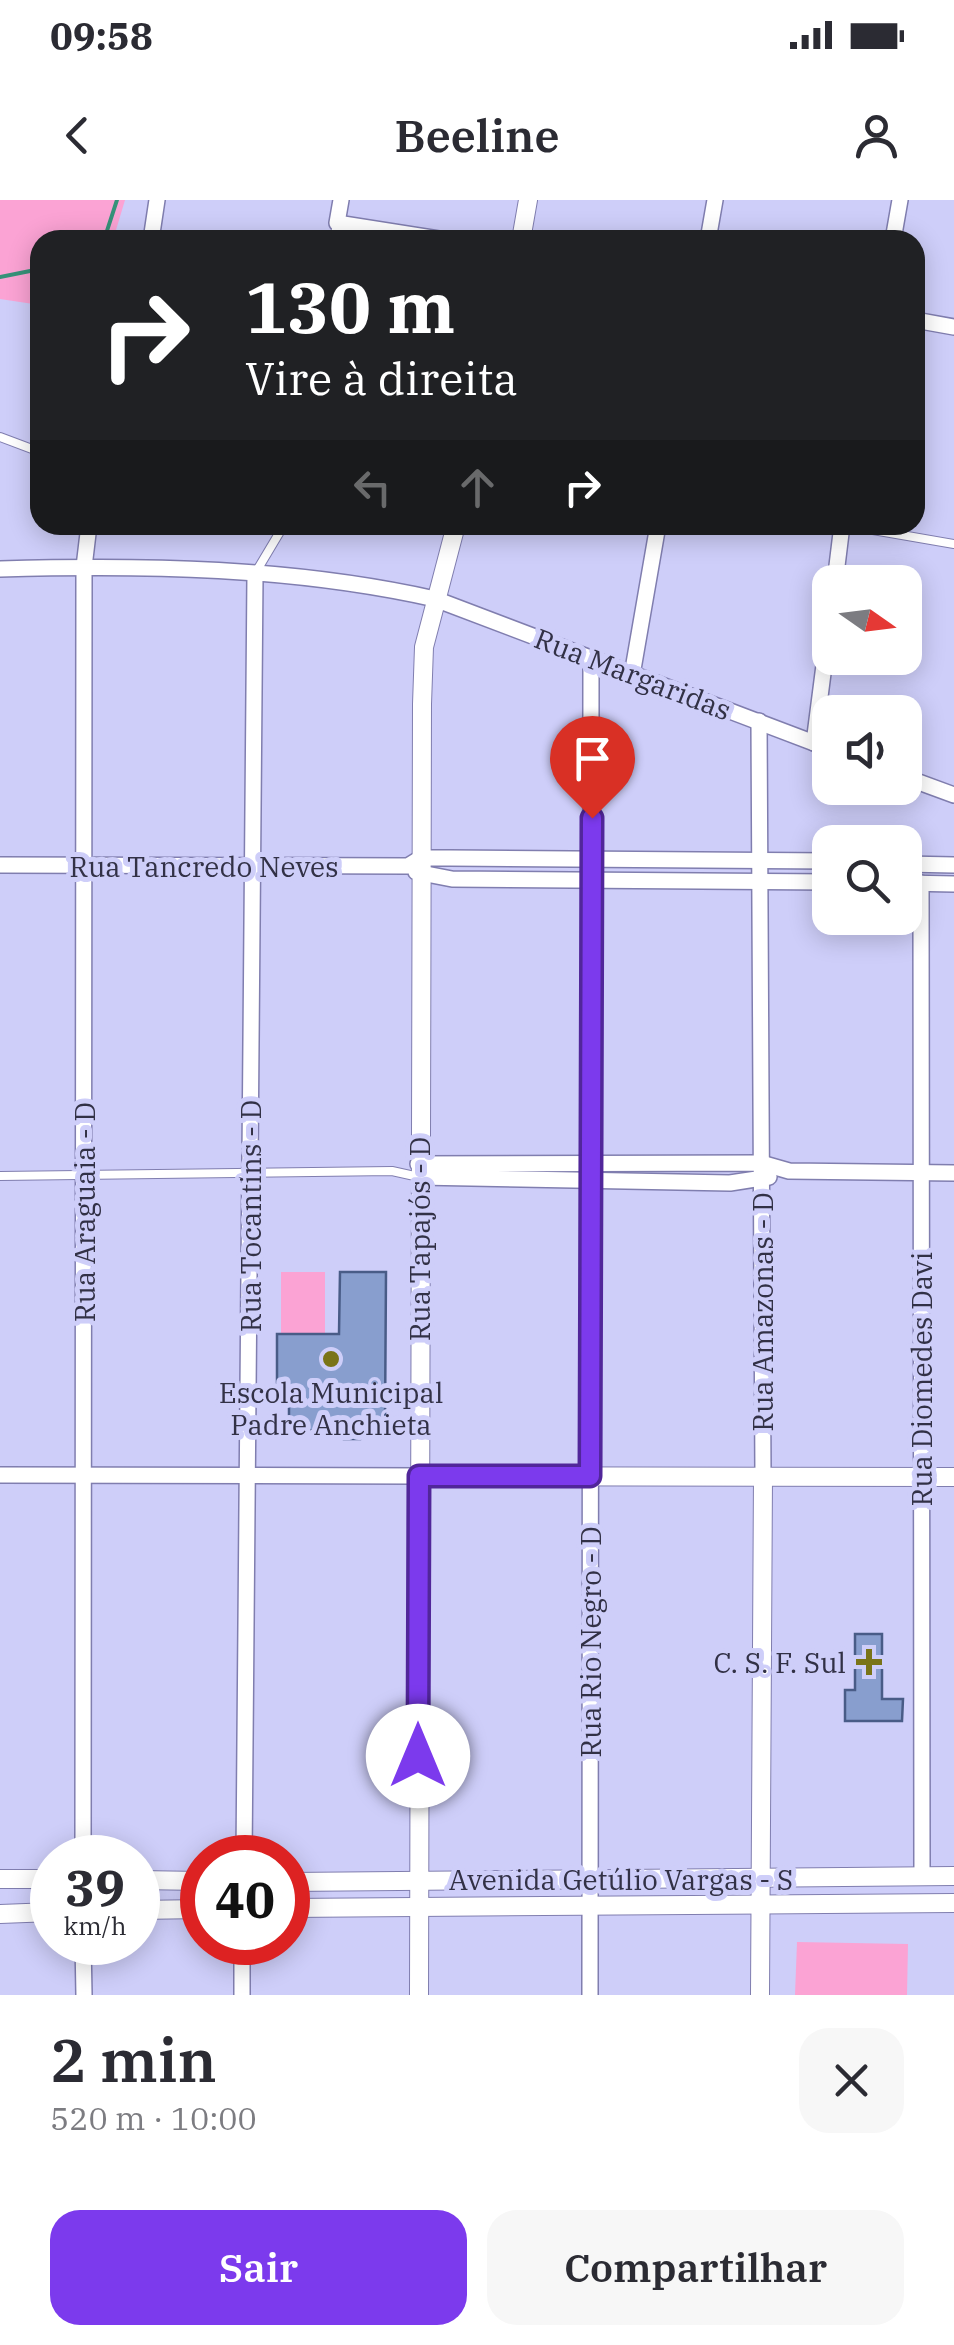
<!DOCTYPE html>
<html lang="pt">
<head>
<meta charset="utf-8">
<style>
  body { margin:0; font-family:"IBM Plex Serif",serif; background:#f7f7f7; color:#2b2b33; height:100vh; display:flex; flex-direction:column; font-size:38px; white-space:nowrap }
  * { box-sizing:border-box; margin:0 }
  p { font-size:32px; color:#7c7c81 }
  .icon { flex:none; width:55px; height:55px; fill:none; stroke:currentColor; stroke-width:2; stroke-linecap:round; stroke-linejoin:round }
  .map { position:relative; height:1795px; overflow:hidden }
  .panel { display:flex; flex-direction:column; background:#fff; flex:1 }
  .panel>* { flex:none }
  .top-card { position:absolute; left:30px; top:30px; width:895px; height:305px; border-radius:30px; box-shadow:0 5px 25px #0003; background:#202124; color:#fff; overflow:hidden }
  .needle { width:65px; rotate:104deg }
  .fabs { position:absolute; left:812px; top:365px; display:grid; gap:20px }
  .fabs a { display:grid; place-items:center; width:110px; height:110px; border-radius:20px; background:#fff; box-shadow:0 5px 25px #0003; font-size:50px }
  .speed { position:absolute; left:30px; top:1635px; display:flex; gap:20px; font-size:50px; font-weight:700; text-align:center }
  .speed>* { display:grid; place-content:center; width:130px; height:130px; border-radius:50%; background:#fff; box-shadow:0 5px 25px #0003; line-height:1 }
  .speed small { font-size:25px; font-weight:400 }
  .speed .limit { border:15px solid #d22; background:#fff; color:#111 }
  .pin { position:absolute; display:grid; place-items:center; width:85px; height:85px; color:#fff; margin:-102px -42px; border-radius:50% 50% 50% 0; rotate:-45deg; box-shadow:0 0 10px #0007 }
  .pin .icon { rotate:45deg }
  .me { position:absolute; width:110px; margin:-55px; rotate:0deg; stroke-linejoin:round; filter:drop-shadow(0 0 8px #0008) }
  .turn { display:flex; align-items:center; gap:35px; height:210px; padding:0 50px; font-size:45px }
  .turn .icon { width:130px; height:130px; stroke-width:2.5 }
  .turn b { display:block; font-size:70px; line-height:85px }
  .lanes { display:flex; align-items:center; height:95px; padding:0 50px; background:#0003; justify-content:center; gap:50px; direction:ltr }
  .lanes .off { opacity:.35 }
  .round { display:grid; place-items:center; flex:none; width:105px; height:105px; border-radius:30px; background:#f7f7f7 }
  .headline { display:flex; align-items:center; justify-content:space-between; height:170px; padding:0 50px }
  h1 { font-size:60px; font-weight:600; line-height:75px }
  .action { display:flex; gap:20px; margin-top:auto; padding:20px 50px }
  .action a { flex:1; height:115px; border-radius:30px; background:#7c3aed; color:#fff; font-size:40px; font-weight:600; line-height:115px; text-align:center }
  .action a+a { background:#f7f7f7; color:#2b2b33 }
  .status { display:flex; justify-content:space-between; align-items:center; height:70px; padding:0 50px; background:#fff; direction:ltr }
  .status svg { height:28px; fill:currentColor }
  header { display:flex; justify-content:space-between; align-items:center; height:130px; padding:0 50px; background:#fff; font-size:45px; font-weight:600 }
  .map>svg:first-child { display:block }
  .green { fill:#fba3d4 }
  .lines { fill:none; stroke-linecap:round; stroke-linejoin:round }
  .stream { stroke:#369279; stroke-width:4 }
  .building { fill:#889ece; stroke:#495c87; stroke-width:2.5 }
  .service-casing { stroke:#807eaf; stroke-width:10 }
  .minor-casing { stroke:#807eaf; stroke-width:18 }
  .tertiary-casing { stroke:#807eaf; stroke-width:20 }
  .service { stroke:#fff; stroke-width:8 }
  .minor { stroke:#fff; stroke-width:15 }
  .tertiary { stroke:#fff; stroke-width:18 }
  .route-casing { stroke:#51269a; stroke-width:25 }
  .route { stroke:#7c3aed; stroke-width:18 }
  .poi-dot { fill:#7a7418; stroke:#cecef9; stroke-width:4 }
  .labels { text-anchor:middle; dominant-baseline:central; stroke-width:10; stroke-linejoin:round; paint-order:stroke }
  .street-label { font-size:28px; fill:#323146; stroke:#cecef9 }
  .poi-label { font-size:28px; fill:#323146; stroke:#cecef9 }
</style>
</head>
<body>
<div class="status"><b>09:58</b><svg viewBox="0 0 49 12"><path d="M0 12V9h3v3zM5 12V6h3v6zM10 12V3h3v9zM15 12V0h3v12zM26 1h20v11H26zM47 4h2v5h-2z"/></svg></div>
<header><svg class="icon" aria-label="back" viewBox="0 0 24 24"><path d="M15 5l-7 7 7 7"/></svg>Beeline<svg class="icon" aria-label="person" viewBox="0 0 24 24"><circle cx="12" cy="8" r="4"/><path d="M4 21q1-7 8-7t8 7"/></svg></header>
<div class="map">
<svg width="954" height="1795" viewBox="0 0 954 1795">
  <rect width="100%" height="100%" fill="#cecef9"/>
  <g class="green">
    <polygon points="0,0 125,0 113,40 40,40 40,105 0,99"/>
    <rect x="281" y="1072" width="44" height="62"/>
    <polygon points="797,1742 908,1744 907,1795 795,1795"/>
  </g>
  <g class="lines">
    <g class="stream">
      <polyline points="104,40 117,0"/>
      <polyline points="0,77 40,69"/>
    </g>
  </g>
  <g class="building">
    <polygon points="340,1072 386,1072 385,1225 361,1225 360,1239 344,1239 344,1231 289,1230 289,1198 277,1198 277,1134 339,1134"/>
    <polygon points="855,1434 882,1434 882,1499 903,1499 902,1521 845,1521 845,1490 855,1490"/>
  </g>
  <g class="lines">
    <g class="service-casing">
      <g id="service">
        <polyline points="334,40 337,23"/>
        <polyline points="0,237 40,252"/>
        <polyline points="844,325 954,344"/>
        <polyline points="256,372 284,325"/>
        <polyline points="0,976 392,971 419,977"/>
      </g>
    </g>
    <g class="minor-casing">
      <g id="minor">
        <polyline points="341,0 337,23 445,40"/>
        <polyline points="151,40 157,0"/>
        <polyline points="708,40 715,0"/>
        <polyline points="893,40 900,0"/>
        <polyline points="915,120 954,127"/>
        <path d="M0,369C146,365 292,367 435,399L830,549"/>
        <polyline points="835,382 842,325"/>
        <polyline points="632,475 658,325"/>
        <polyline points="759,521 763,1276"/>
        <polyline points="814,543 830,419"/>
        <polyline points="905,577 954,595"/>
        <polyline points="905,664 954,665"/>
        <polyline points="0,665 408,666 421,658 450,658 830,661"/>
        <polyline points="416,672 452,679 830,682"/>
        <polyline points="905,683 954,684"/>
        <polyline points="921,683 922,1675"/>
        <polyline points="418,964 761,963 789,971 954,973"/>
        <polyline points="419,977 730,983 769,977"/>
        <polyline points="0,1275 419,1276"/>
        <polyline points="83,1658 84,367 89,325"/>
        <polyline points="244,1658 255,375"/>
        <polyline points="83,1742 84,1795"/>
        <polyline points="242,1795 242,1742"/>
        <polyline points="590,1795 591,459"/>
      </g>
    </g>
    <g class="tertiary-casing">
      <g id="tertiary">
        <polyline points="521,40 528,0"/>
        <polyline points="419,1276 954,1277"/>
        <polyline points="0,1679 52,1679"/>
        <polyline points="138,1680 202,1681"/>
        <polyline points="288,1682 954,1676"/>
        <polyline points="288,1708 954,1703"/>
        <polyline points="138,1710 202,1709"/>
        <polyline points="0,1714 52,1712"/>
        <polyline points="419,1795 422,504 424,447 456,325"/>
        <polyline points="760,1795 763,1276"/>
      </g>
    </g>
    <use href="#service" class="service"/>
    <use href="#minor" class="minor"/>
    <use href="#tertiary" class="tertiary"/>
  </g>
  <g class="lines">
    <g class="route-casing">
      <polyline id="route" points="418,1556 419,1276 590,1276 592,618"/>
    </g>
    <use href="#route" class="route"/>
  </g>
  <g class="poi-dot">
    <circle cx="331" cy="1159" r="10"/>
    <path d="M864 1447h10v10h10v10h-10v10h-10v-10h-10v-10h10z"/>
  </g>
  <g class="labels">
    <g class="street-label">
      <text transform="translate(633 474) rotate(21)">Rua Margaridas</text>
      <text x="204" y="666">Rua Tancredo Neves</text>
      <text transform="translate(84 1012) rotate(-90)">Rua Araguaia - D</text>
      <text transform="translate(250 1016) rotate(-90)">Rua Tocantins - D</text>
      <text transform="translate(419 1039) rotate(-90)">Rua Tapajós - D</text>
      <text transform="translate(762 1112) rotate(-90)">Rua Amazonas - D</text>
      <text transform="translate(921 1179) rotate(-90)">Rua Diomedes Davi</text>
      <text transform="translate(590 1442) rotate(-90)">Rua Rio Negro - D</text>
      <text x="621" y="1679">Avenida Getúlio Vargas - S</text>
    </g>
    <g class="poi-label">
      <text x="331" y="1192">Escola Municipal<tspan x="331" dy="32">Padre Anchieta</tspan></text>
      <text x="846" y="1462" text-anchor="end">C. S. F. Sul</text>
    </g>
  </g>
</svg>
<div class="fabs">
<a><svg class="needle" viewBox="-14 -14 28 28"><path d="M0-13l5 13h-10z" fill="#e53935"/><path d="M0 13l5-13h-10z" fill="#7c7c81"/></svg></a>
<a><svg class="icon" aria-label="sound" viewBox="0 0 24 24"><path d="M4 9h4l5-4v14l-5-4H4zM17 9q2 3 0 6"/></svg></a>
<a><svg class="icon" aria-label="search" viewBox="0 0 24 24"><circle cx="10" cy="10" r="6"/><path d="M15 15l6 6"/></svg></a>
</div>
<div class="speed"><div>39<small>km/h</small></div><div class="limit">40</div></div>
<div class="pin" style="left:592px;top:618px;background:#d93025"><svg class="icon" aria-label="arrive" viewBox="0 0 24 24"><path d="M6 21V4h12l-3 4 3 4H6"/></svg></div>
<svg class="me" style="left:418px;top:1556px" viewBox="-20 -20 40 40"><circle r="19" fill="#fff"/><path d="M0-13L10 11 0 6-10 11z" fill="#7c3aed"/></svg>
<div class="top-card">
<div class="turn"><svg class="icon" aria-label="right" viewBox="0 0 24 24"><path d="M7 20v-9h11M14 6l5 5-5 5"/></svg><div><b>130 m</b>Vire à direita</div></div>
<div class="lanes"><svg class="icon off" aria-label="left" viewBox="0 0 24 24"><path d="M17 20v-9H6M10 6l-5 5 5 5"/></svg><svg class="icon off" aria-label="ahead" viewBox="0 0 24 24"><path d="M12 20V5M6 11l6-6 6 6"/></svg><svg class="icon" aria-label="right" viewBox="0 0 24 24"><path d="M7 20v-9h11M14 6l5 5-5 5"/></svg></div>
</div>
</div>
<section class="panel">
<div class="headline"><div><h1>2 min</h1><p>520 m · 10:00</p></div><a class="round"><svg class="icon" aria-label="close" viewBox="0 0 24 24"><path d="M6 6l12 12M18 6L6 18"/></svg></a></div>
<div class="action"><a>Sair</a><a>Compartilhar</a></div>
</section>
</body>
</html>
